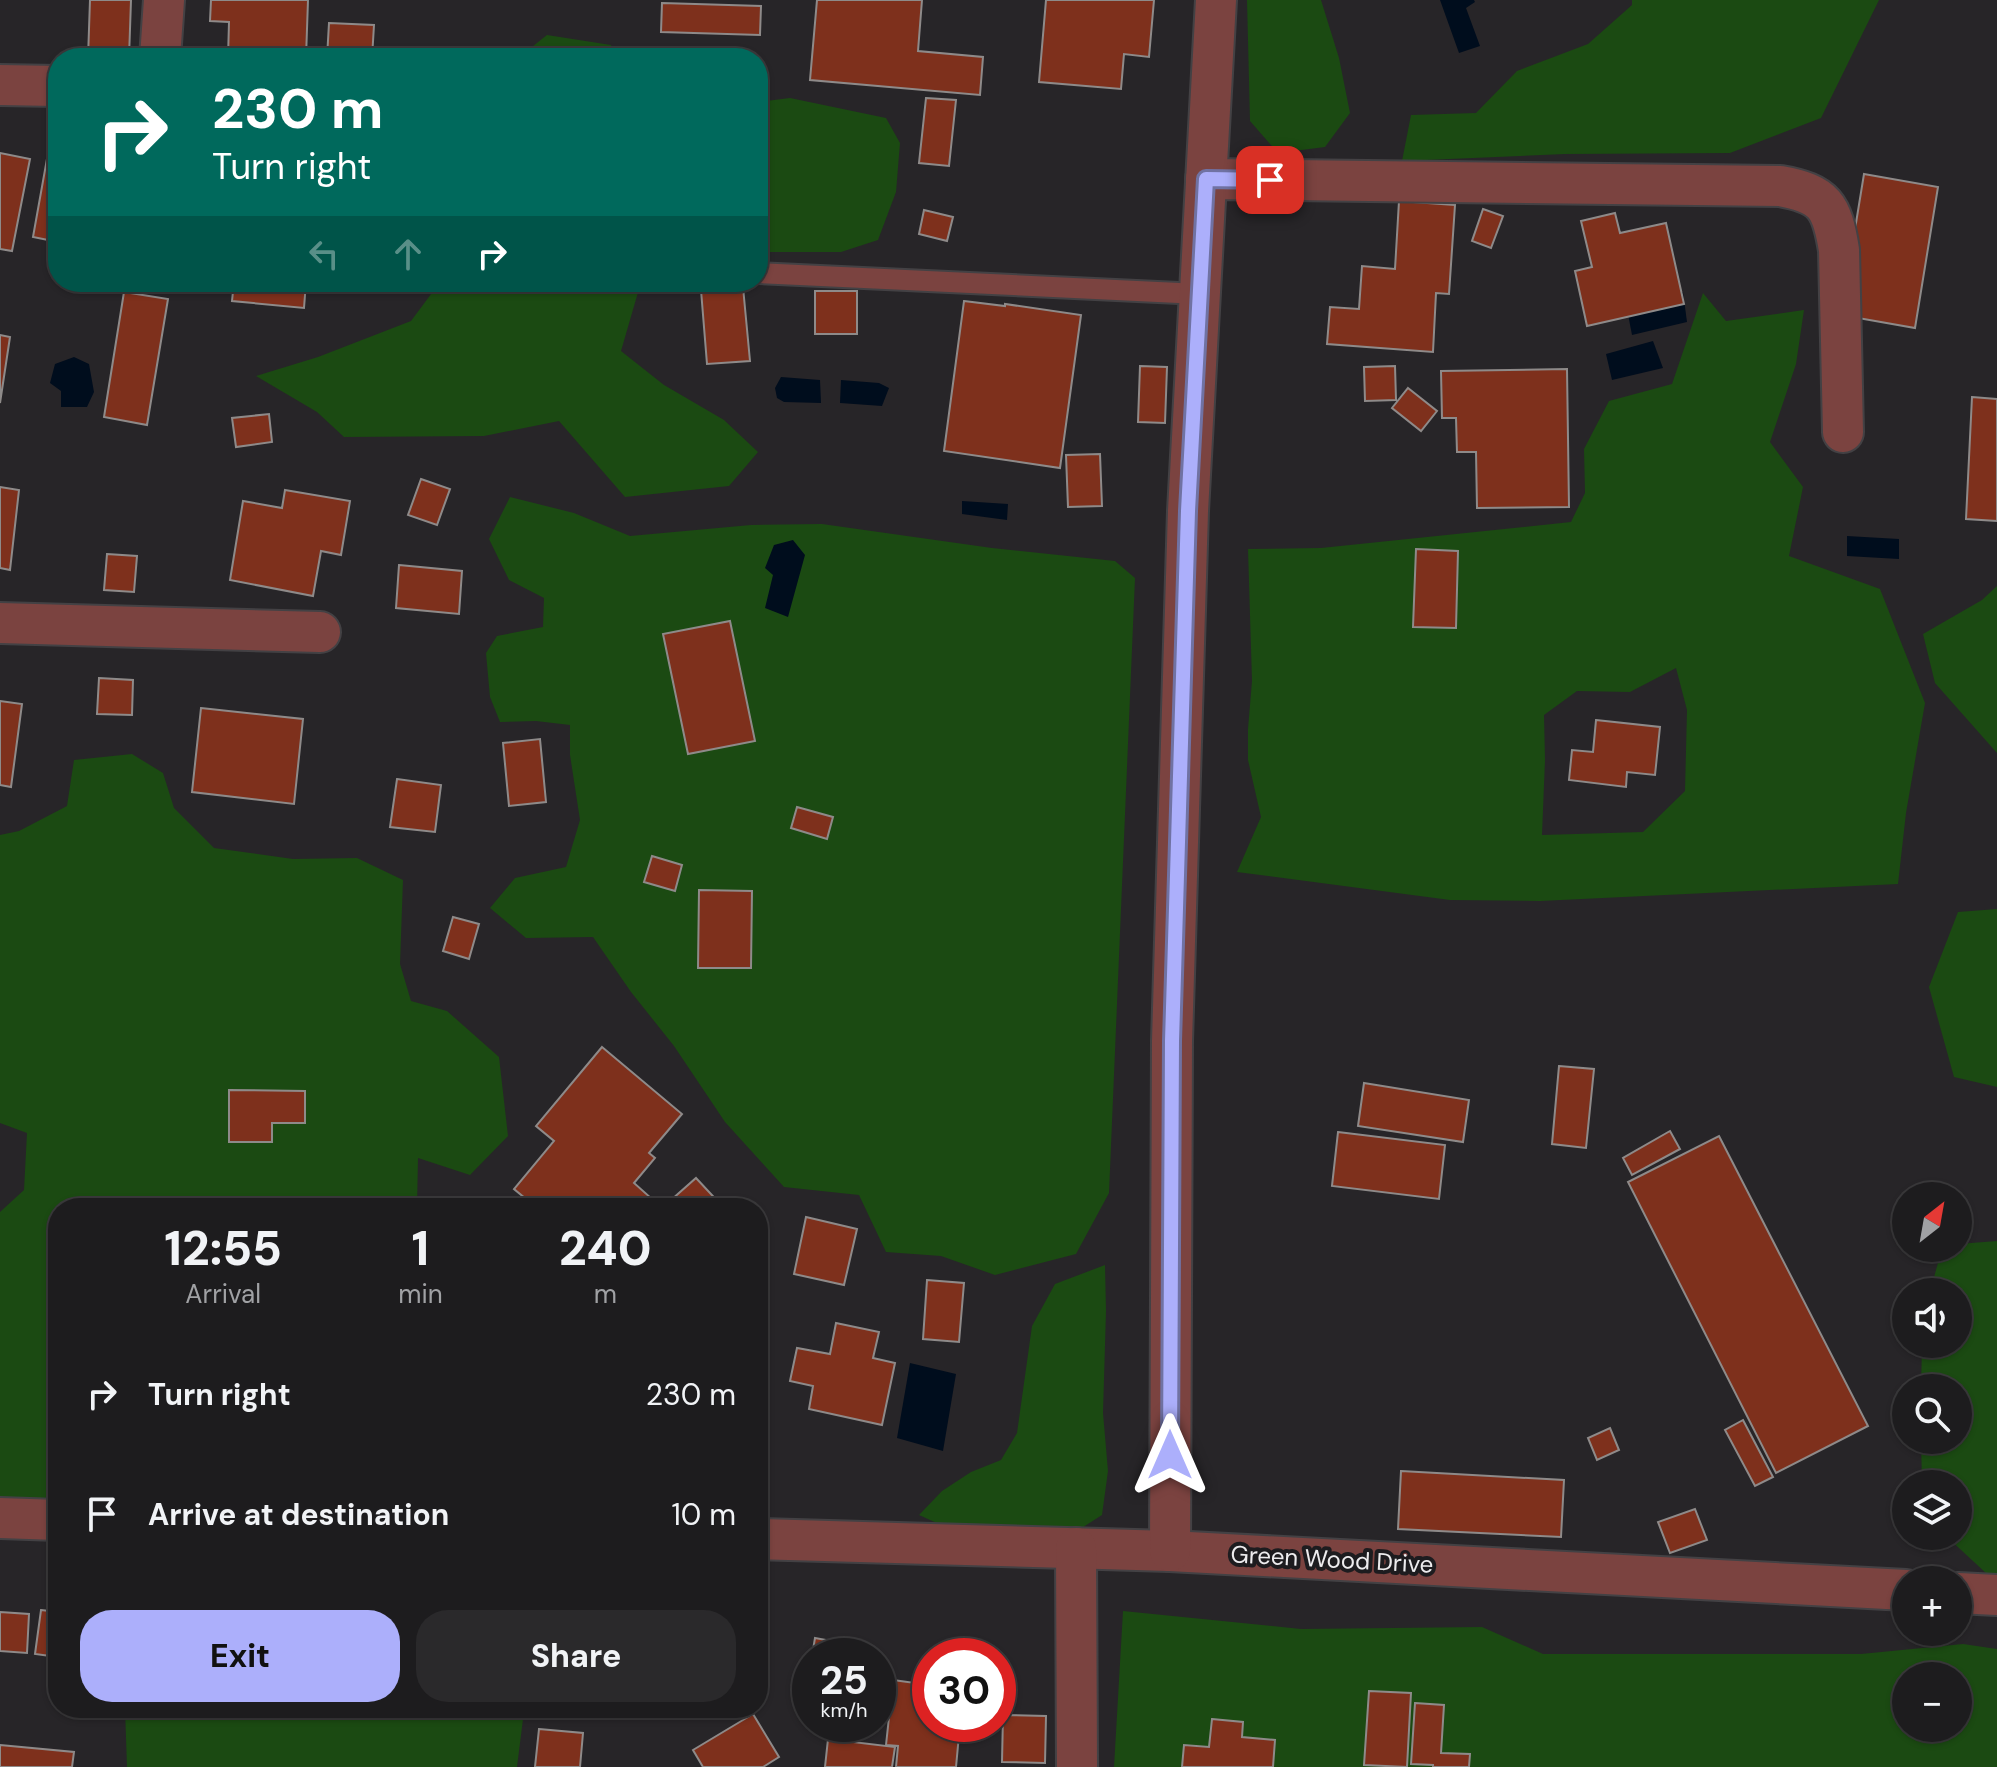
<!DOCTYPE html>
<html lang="en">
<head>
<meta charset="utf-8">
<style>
  body { margin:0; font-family:"DM Sans",sans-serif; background:#2a292b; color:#f1f3f6; height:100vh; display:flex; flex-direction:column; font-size:30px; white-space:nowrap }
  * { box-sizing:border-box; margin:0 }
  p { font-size:26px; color:#a0a1a4 }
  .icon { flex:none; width:44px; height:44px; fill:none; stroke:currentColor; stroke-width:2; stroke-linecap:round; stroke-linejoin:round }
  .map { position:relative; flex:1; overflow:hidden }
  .panel { position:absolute; left:48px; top:1198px; width:720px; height:520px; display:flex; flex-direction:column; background:#1d1c1e; border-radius:32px; box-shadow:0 2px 6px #0004,0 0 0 2px #3b3a3c }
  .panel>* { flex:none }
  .banner { position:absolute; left:48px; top:48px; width:720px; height:244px; border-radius:32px; box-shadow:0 2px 6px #0004,0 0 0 2px #3b3a3c; background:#00695c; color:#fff; overflow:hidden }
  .needle { width:52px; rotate:31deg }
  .fabs { position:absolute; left:1892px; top:1182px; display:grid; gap:16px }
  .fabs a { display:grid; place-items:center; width:80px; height:80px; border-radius:50%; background:#1d1c1e; box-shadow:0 2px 6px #0004,0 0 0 2px #3b3a3c; font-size:40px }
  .speed { position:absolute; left:792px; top:1638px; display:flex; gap:16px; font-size:40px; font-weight:700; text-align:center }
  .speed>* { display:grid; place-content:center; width:104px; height:104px; border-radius:50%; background:#1d1c1e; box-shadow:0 2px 6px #0004,0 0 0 2px #3b3a3c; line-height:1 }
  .speed small { font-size:20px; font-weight:400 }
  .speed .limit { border:12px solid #d22; background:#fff; color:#111 }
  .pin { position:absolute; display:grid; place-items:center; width:68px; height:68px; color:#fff; margin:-34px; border-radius:16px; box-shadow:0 4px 12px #0006 }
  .me { position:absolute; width:88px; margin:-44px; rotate:0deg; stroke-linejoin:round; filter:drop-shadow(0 0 6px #0008) }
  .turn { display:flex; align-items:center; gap:28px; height:168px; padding:0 32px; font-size:36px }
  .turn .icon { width:104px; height:104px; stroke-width:2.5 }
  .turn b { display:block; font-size:56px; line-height:68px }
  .lanes { display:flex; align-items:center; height:76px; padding:0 32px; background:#0003; justify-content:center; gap:40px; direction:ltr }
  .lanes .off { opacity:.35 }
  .eta { display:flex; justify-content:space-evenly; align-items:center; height:136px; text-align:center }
  .eta b { font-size:48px; font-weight:800; line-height:56px }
  .cta { display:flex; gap:16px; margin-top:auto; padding:16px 32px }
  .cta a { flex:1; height:92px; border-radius:32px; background:#acaffb; color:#111; font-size:32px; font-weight:800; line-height:92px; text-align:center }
  .cta a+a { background:#2a292b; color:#f1f3f6 }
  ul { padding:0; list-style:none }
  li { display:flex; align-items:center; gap:24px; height:120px; padding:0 32px }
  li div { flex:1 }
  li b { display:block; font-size:30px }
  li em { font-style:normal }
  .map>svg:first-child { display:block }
  .green { fill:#1b4a12; fill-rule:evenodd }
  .water { fill:#000d1d }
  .building { fill:#7e301c; stroke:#8e8a89; stroke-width:2 }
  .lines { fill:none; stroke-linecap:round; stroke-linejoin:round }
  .lane-casing { stroke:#434144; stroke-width:24 }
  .street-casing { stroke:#434144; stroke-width:44 }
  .lane { stroke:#7b4340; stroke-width:20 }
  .street { stroke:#7b4340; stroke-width:40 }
  .route-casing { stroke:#7072a3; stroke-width:20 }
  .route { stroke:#acaffb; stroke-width:14 }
  .labels { text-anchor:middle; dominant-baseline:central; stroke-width:8; stroke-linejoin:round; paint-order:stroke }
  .street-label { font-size:24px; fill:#edecee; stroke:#1d1c1f }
</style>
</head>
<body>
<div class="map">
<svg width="1997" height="1767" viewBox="0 0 1997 1767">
  <rect width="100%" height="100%" fill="#272528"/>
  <g class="green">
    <polygon points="1247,0 1321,0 1339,58 1350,113 1325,147 1278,153 1250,121"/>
    <polygon points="1632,0 1879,0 1821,118 1730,153 1565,154 1402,161 1411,115 1476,113 1517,71 1588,44 1632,5"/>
    <polygon points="547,35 611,45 614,58 518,58"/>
    <polygon points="790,98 886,118 900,143 896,192 878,240 841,252 758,252 758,102"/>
    <polygon points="440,282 641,282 621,351 664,385 724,420 758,452 729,486 625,497 559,421 484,436 344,437 317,412 256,376 318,357 411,321"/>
    <path d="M1703,293L1726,321L1804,310L1796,364L1770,442L1803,487L1789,556L1880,589L1925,703L1906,813L1898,884L1540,901L1450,900L1237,872L1261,817L1248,760V729L1252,681L1248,549L1321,548L1571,522L1585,493L1584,449L1609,401L1672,384ZM1676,668L1687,710L1685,791L1643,832L1542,835L1545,760L1544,715L1577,691L1630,692Z"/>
    <polygon points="510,497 574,513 630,536 751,525 822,524 992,548 1115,561 1135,578 1109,1193 1076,1254 995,1275 941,1256 886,1252 859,1195 784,1187 725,1122 674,1046 631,992 593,937 526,938 490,908 515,878 566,867 580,820 570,755 570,725 536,721 500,722 490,697 486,653 497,636 543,627 544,598 509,580 489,539"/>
    <polygon points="1997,586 1997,753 1935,683 1923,634 1982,600"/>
    <polygon points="132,754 163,773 174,808 214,848 293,859 357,858 403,880 400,964 411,1001 447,1011 499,1057 508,1136 470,1175 418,1158 417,1208 58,1208 58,1503 0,1498 0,1212 24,1190 27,1133 0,1123 0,835 19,831 67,806 74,760"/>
    <polygon points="1997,909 1997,1087 1954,1077 1929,987 1958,912"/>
    <polygon points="1997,1241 1997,1573 1987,1574 1946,1536 1958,1536 1958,1484 1922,1484 1921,1440 1958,1440 1958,1388 1921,1388 1922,1344 1958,1344 1958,1292 1930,1292 1942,1248 1958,1248 1958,1244"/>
    <polygon points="1105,1265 1106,1311 1103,1413 1108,1471 1102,1515 1066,1538 959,1533 919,1515 942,1491 971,1472 1001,1460 1017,1433 1032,1326 1055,1284"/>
    <path d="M1123,1611L1301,1629L1482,1627L1543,1654H1861L1963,1644L1997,1649V1767H1114ZM1906,1676H1958V1728H1906Z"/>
    <polygon points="125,1708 585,1708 574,1711 524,1711 517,1767 127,1767"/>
  </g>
  <g class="water">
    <polygon points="1440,0 1474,0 1475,2 1466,8 1480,46 1459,53"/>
    <polygon points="1683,292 1687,322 1632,335 1627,309"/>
    <polygon points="1653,341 1663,368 1612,380 1606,354"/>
    <polygon points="74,357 89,364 94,392 87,407 61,407 61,391 50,383 55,364"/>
    <polygon points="781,377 820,380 821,403 784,402 777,398 775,388"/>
    <polygon points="841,380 879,383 889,388 882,406 840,403"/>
    <polygon points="962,501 1008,504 1007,520 962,514"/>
    <polygon points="1847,536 1899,539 1899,559 1847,556"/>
    <polygon points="793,540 805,555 788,617 765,608 773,575 765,568 774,545"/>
    <polygon points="910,1363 956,1374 943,1451 897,1438"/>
  </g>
  <g class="building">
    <polygon points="90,0 131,0 129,58 88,58"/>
    <polygon points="211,0 308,0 306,58 228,58 229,22 210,21"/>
    <polygon points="817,0 922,0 918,51 983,57 980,95 810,80"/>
    <polygon points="1046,0 1154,0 1149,57 1124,54 1121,89 1039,82"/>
    <polygon points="662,3 761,6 760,35 661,32"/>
    <polygon points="329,23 374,25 372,58 327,58"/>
    <polygon points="926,98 956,100 949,166 919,163"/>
    <polygon points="50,142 58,144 58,242 33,237"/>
    <polygon points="0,153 30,159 12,251 0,249"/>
    <polygon points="1864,174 1938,187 1915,328 1841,315"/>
    <polygon points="1399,201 1455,205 1449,294 1436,293 1433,352 1327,344 1330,307 1359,309 1362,266 1395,269"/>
    <polygon points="1483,209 1503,216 1491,248 1472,241"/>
    <polygon points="924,210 953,217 947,241 919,234"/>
    <polygon points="1615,213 1620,233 1666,223 1684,304 1587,326 1575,271 1592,267 1581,221"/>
    <polygon points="234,282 306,282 304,308 232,301"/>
    <polygon points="743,287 750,361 707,364 701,290"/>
    <rect x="815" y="291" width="42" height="43"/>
    <polygon points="124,292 168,299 147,425 104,417"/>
    <polygon points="964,301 1005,306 1005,304 1081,315 1060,468 944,451"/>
    <polygon points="0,335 10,337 0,403"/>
    <polygon points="1140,366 1167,367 1165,423 1138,422"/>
    <polygon points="1395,366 1396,400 1365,401 1364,367"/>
    <polygon points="1567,369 1569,507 1477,508 1476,452 1457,452 1456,418 1442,418 1441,371"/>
    <polygon points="1408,388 1437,411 1421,431 1392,408"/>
    <polygon points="1972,397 1997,399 1997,521 1966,519"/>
    <polygon points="269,414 272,442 236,447 232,418"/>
    <polygon points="1100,454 1102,506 1068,507 1066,455"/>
    <polygon points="421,479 450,489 437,525 408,515"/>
    <polygon points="0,487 19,490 10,570 0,568"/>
    <polygon points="285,490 350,501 341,555 321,551 313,596 230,580 243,501 282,508"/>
    <polygon points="1416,549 1458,551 1456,628 1413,627"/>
    <polygon points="107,554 137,556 134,592 104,590"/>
    <polygon points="399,565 462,571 459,614 396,608"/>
    <polygon points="730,621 755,741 688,754 663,634"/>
    <polygon points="99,678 133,680 132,715 97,714"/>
    <polygon points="0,701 22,704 11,787 0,785"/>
    <polygon points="201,708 303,719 294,804 192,792"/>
    <polygon points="1596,720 1660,727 1655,775 1627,772 1626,787 1569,780 1572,750 1593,752"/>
    <polygon points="540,739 546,802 509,806 503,743"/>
    <polygon points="397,779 441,785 435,832 390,827"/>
    <polygon points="797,807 833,817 827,839 791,828"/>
    <polygon points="652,856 682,865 675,891 644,882"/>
    <polygon points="699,890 752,891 751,968 698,968"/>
    <polygon points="453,917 479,924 469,959 443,951"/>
    <polygon points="602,1047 682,1114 649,1153 655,1158 634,1183 652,1199 644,1208 537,1208 514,1189 554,1141 536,1126"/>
    <polygon points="1559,1066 1594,1069 1586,1148 1552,1144"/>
    <polygon points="1364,1083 1469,1100 1463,1142 1358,1126"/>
    <polygon points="229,1090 305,1091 305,1123 272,1123 272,1142 229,1142"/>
    <polygon points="1670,1131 1680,1149 1632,1175 1623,1158"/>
    <polygon points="1338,1132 1445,1145 1439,1199 1332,1186"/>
    <polygon points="1719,1136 1868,1426 1776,1473 1628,1182"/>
    <polygon points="696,1178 724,1208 662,1208"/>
    <polygon points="806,1217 857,1229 844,1285 794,1274"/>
    <polygon points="927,1280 964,1283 959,1342 923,1339"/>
    <polygon points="836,1323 879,1332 873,1358 895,1363 882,1425 809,1409 813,1386 790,1381 797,1348 830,1354"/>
    <polygon points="1743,1420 1773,1477 1755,1486 1725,1430"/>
    <polygon points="1610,1428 1619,1450 1597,1460 1588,1438"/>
    <polygon points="1401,1471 1564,1480 1561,1537 1398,1529"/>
    <polygon points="1695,1509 1707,1540 1670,1553 1658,1522"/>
    <polygon points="41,1610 58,1612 58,1657 35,1654"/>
    <polygon points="0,1612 29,1614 27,1653 0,1651"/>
    <polygon points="815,1638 837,1642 834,1656 812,1656"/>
    <polygon points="893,1680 930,1685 930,1724 960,1724 956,1767 896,1767 898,1746 886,1745"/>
    <polygon points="1369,1691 1411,1693 1407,1767 1364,1765"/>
    <polygon points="1415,1703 1444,1705 1441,1753 1470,1754 1469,1767 1433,1767 1433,1765 1411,1764"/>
    <polygon points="753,1714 779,1757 763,1767 703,1767 693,1750"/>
    <polygon points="1003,1715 1046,1716 1045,1763 1002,1762"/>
    <polygon points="1212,1719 1243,1722 1242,1737 1275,1740 1273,1767 1182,1767 1184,1745 1209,1747"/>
    <polygon points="539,1729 583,1733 580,1767 535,1767"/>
    <polygon points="828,1739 895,1747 892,1767 825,1767"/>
    <polygon points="0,1745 74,1752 72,1767 0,1767"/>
  </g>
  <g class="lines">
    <g class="lane-casing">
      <polyline id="lane" points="758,273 1200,294"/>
    </g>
    <g class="street-casing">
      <g id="street">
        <polyline points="160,58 164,0"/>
        <polyline points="0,85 58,86"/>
        <path d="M1206,179L1780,186C1825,194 1832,206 1839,250L1843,432"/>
        <polyline points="0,623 320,632"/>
        <polyline points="0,1518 58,1520"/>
        <polyline points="758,1539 1170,1551 1906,1590"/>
        <polyline points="1076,1548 1077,1767"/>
        <polyline points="1170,1551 1172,1041 1188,511 1216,0"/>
        <polyline points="1958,1593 1997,1595"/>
      </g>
    </g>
    <use href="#lane" class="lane"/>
    <use href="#street" class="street"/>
  </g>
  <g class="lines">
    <g class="route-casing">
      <polyline id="route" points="1170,1455 1172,1041 1188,511 1206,179 1270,180"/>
    </g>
    <use href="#route" class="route"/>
  </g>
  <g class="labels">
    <g class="street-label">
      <text transform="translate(1332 1559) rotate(3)">Green Wood Drive</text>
    </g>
  </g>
</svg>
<div class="fabs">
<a><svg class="needle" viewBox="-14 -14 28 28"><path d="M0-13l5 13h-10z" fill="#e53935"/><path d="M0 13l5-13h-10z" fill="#a0a1a4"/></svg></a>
<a><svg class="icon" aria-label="sound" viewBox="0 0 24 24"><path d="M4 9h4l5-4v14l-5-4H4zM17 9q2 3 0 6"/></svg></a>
<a><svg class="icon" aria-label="search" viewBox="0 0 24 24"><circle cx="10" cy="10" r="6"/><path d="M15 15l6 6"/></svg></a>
<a><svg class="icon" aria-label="layers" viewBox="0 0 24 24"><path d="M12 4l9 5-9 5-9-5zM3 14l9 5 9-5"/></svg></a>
<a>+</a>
<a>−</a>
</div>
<div class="speed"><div>25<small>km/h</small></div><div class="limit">30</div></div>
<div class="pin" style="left:1270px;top:180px;background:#d93025"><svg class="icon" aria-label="arrive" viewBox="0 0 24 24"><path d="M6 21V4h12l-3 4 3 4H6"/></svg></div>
<svg class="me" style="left:1170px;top:1455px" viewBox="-20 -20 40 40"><path d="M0-17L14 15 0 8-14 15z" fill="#acaffb" stroke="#fff" stroke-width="4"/></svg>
<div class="banner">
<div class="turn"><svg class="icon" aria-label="right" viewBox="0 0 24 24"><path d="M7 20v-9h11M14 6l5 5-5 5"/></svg><div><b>230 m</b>Turn right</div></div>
<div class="lanes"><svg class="icon off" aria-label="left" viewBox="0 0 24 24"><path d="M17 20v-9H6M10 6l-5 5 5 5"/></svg><svg class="icon off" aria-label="ahead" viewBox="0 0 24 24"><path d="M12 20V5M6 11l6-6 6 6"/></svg><svg class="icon" aria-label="right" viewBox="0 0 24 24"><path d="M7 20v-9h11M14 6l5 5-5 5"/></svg></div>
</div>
<section class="panel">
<div class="eta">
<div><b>12:55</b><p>Arrival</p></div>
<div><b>1</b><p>min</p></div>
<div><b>240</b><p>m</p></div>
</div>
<ul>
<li><svg class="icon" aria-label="right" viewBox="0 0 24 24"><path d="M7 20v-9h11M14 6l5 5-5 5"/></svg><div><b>Turn right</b></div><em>230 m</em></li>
<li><svg class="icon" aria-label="arrive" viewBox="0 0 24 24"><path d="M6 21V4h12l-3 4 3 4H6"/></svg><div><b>Arrive at destination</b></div><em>10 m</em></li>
</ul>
<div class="cta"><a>Exit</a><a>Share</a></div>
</section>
</div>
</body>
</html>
